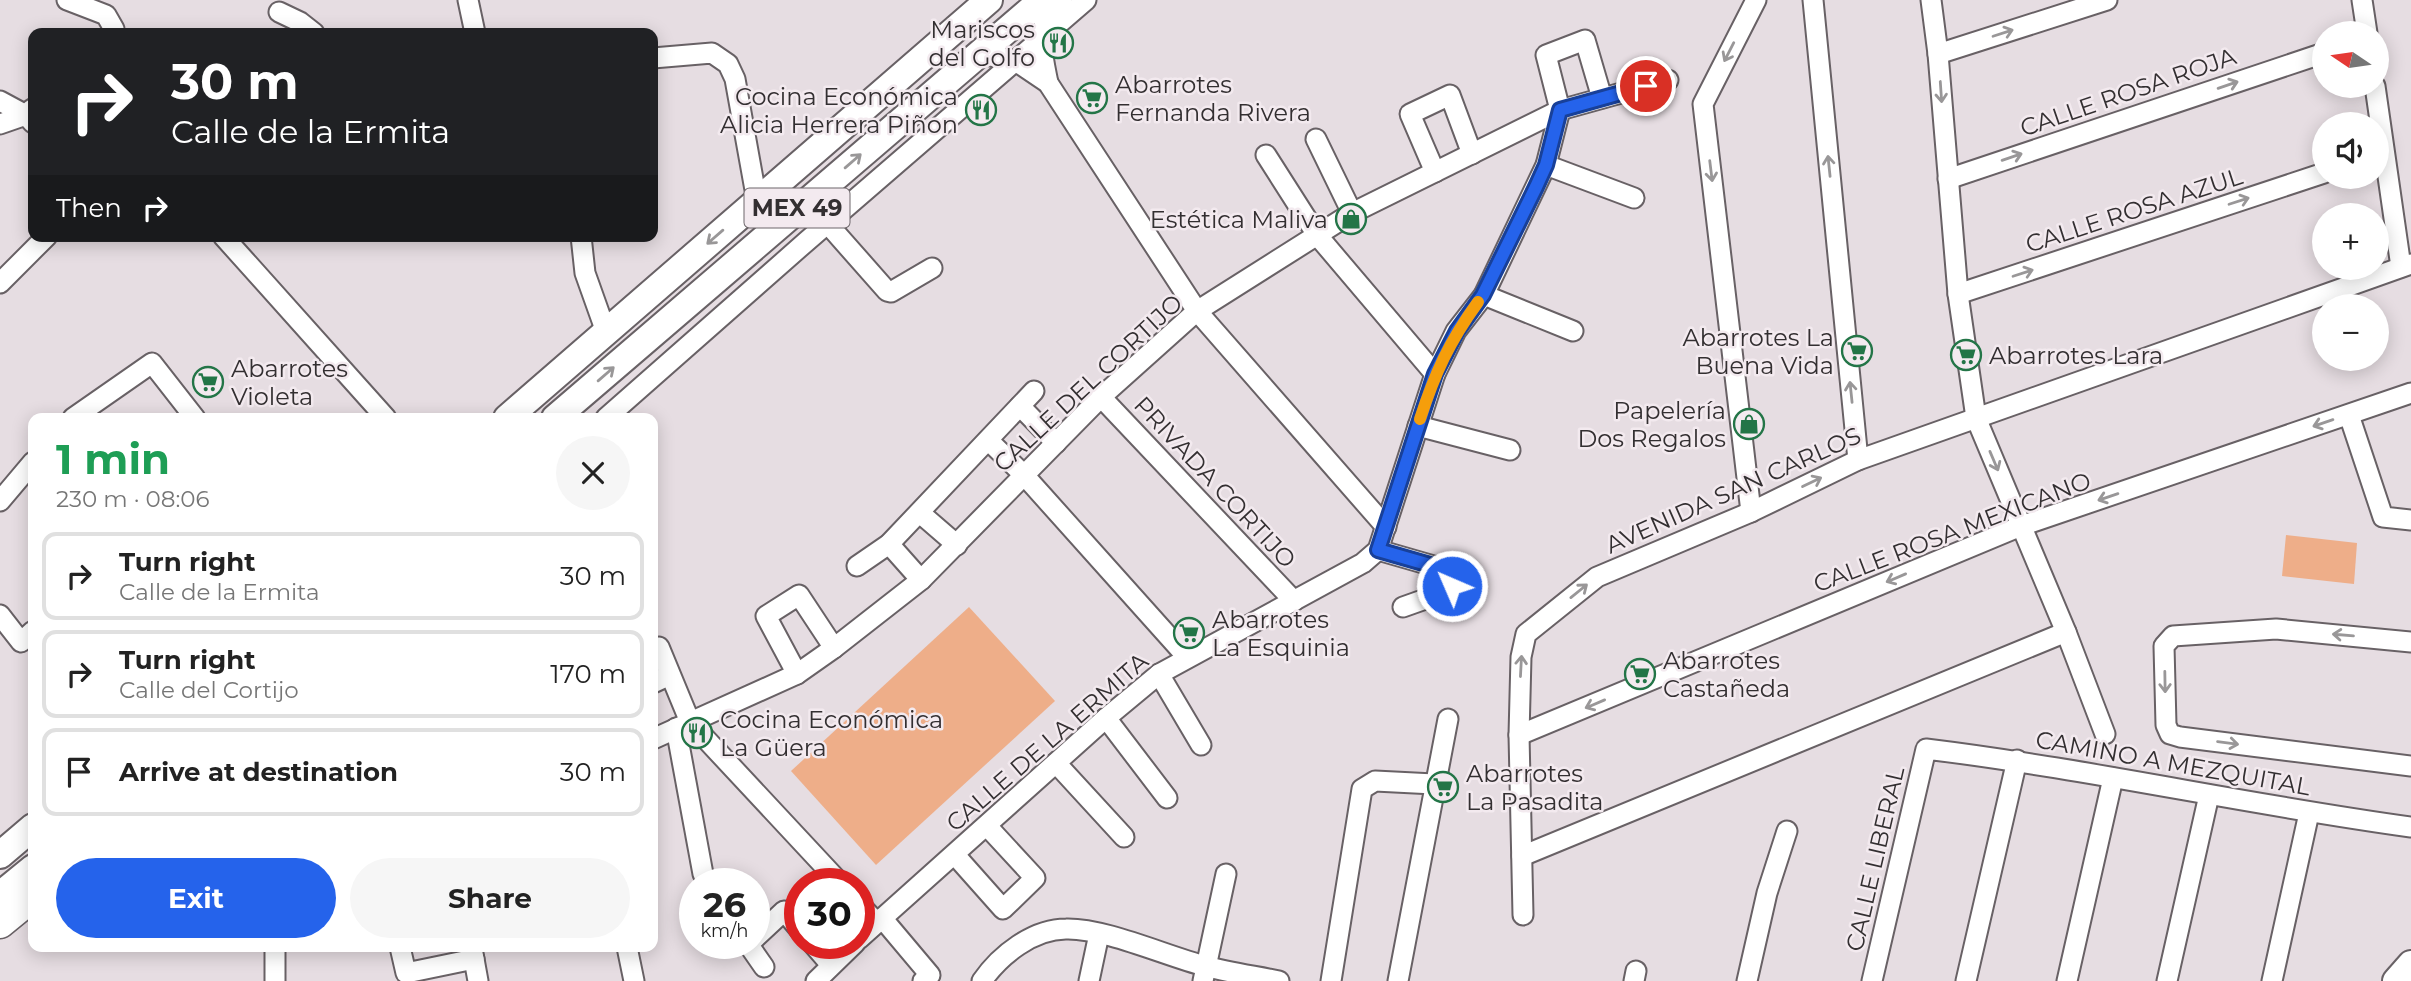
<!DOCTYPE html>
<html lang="en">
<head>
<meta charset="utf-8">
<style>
  body { margin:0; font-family:Montserrat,sans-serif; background:#f6f6f6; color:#222; height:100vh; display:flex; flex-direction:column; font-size:26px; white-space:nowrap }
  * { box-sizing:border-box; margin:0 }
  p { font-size:23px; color:#767676 }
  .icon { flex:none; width:38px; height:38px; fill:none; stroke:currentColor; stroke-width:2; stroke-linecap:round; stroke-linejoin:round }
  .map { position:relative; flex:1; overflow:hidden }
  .details { position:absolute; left:28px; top:413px; width:630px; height:539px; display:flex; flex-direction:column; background:#fff; border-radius:14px; box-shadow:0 4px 18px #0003 }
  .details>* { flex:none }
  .guide { position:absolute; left:28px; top:28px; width:630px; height:214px; border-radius:14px; box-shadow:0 4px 18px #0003; background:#202124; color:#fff; overflow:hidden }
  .needle { width:46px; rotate:283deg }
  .fabs { position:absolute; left:2312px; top:21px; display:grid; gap:14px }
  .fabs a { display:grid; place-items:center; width:77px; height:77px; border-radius:50%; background:#fff; box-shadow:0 4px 18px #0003; font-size:35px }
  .speed { position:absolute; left:679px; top:868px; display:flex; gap:14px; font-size:35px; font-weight:700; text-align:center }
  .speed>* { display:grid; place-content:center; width:91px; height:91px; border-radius:50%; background:#fff; box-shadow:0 4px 18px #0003; line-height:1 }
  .speed small { font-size:18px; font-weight:400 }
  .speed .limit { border:10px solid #d22; background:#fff; color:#111 }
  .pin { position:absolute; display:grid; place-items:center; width:60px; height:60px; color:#fff; margin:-30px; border:4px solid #fff; border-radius:50%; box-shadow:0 2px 7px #0007 }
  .me { position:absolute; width:77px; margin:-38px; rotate:315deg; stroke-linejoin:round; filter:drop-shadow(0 0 5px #0008) }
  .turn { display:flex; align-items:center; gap:24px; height:147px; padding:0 28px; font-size:32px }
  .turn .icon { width:91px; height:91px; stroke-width:2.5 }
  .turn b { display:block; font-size:49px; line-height:60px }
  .then { display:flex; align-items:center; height:66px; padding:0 28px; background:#0003; gap:14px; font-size:26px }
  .round { display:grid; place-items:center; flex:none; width:74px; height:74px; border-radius:37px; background:#f6f6f6 }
  .summary { display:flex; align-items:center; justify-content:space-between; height:119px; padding:0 28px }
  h1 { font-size:42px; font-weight:700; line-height:52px; color:#1e9e55 }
  .button { display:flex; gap:14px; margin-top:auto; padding:14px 28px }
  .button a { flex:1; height:80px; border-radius:42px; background:#2563eb; color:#fff; font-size:28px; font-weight:700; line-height:80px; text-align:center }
  .button a+a { background:#f6f6f6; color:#222 }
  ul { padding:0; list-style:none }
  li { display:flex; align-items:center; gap:21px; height:88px; margin:0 14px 10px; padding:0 14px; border:4px solid #e0e0e0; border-radius:14px }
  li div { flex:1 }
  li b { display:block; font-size:26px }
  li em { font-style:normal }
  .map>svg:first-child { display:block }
  .green { fill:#eeae89 }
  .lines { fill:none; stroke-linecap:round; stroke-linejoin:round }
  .minor-casing { stroke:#686165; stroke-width:23 }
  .major-casing { stroke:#686165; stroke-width:30 }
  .highway-casing { stroke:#686165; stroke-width:33 }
  .minor { stroke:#fff; stroke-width:19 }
  .major { stroke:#fff; stroke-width:26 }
  .highway { stroke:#fff; stroke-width:30 }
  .oneway { stroke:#999798 }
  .route-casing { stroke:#184099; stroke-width:18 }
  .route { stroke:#2563eb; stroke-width:12 }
  .slow { stroke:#f59e0b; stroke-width:12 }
  .labels { text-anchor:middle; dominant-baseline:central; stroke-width:5; stroke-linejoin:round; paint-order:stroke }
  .shield { fill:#f3eaef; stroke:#6d676a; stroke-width:2 }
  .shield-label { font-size:23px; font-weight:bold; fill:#332f31 }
  .poi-label { font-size:24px; fill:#332f31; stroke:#f3eaef; text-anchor:start }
  .street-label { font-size:24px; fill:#332f31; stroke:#f3eaef }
</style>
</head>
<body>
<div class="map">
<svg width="2411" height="981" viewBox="0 0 2411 981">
  <rect width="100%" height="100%" fill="#e6dde2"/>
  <g class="green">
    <polygon points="2286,535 2357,543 2354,584 2282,576"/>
    <polygon points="969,607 1055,701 876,865 791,771"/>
  </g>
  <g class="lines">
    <g class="minor-casing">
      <g id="minor">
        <polyline points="67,0 106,15 114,29 113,33"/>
        <polyline points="468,0 475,33"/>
        <polyline points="1813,0 1858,460"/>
        <polyline points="1931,0 1938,54 1958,294 1976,418 2066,632 2105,734"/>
        <polyline points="2362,0 2367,33"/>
        <polyline points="279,12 300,22 314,33"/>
        <polyline points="978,54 1014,60 1048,83 1197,311 1386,527"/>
        <polyline points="1938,54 2107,0"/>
        <polyline points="653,58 712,53 728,64 735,79 757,201"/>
        <path d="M1048,83C1044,62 1037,37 1047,17C1050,11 1057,5 1062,0"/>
        <polyline points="2375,86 2401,267"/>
        <polyline points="0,101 26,115 33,123"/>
        <polyline points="0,124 26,115 32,109"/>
        <polyline points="1316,139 1352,213"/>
        <polyline points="1266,155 1317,235 1435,374"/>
        <polyline points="1546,165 1634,198"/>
        <polyline points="1435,172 1410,114 1450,95 1472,154"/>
        <polyline points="1948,179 2324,53"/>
        <polyline points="827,223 887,291 891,292 932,268"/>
        <polyline points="223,236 386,418"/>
        <polyline points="581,236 585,273 606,332"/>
        <polyline points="0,283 47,236"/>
        <polyline points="1958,294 2324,173"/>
        <polyline points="1484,295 1573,331"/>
        <polyline points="1101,397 1294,601"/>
        <polyline points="1020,406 1056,443"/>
        <polyline points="2349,415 2383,517 2411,520"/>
        <polyline points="73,418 152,363 195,418"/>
        <polyline points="606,418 807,241 1086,0"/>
        <polyline points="1418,426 1510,450"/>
        <polyline points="988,440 1024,475 1187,657"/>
        <polyline points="0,501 33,462"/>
        <polyline points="1751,512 1703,104 1756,0"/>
        <polyline points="920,513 957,545"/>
        <polyline points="889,544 921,580"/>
        <polyline points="1378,550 1444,569 1452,573 1452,586 1448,591 1403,607"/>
        <polyline points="857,566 889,544 1034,391"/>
        <polyline points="0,615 21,642 33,631"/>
        <polyline points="2411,642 2276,629 2173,636 2164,646 2166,725 2170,734 2180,737 2411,766"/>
        <polyline points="659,647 690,722 841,884"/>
        <polyline points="797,674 766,616 799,595 834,648"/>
        <polyline points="1159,674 1201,745"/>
        <polyline points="653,683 670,675"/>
        <polyline points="1106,718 1167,798"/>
        <polyline points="676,728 703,874"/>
        <polyline points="1519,735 2021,526 2411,393"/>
        <polyline points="653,739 797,674 834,648 921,580 1101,397 1197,311 1352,213 1560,110 1668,80"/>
        <polyline points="1056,763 1124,837"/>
        <polyline points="955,855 1003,909 1035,878 987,826"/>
        <polyline points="1522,856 2066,632"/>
        <polyline points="859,904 877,923"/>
        <polyline points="1523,915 1519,735 1521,657 1526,634 1597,577 1751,512 1858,460 2411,264"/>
        <polyline points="882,918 930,975 923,981"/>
        <polyline points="754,939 784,911 800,930"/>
        <polyline points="859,939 1106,718 1159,674 1363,563 1378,550 1435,374 1456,331 1484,295 1546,165 1560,110 1546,55 1585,40 1602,98"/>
        <polyline points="749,943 748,944 764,967"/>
        <polyline points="812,943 831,965"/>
        <polyline points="275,947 275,981"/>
        <polyline points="400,947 406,973 474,959"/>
        <polyline points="627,947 634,981"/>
        <polyline points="472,948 478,981"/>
        <polyline points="816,981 855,943"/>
        <path d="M982,981C1000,955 1033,929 1066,929C1105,928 1166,956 1205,966C1230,973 1255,976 1279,981"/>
        <polyline points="1089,981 1099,934"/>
        <polyline points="1203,981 1226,874"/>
        <polyline points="1331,981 1362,789 1375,781 1434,784"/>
        <polyline points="1398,981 1448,719"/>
        <polyline points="1634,981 1636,971"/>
        <polyline points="1747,981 1767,893 1787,831"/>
        <path d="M1872,981L1926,749C2089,769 2249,805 2411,827"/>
        <polyline points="1966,981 2017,760"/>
        <polyline points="2067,981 2113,778"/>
        <polyline points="2167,981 2209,795"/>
        <polyline points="2272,981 2309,813"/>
      </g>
    </g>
    <g class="major-casing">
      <g id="major">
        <polyline points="507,418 989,0"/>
        <polyline points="555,418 1042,0"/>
        <polyline points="0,855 33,827"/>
        <polyline points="0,895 33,868"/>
        <polyline points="2396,981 2411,964"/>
      </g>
    </g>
    <g class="highway-casing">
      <polyline id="highway" points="0,923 33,896"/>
    </g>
    <use href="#minor" class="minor"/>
    <use href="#major" class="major"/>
    <use href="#highway" class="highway"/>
  </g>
  <defs><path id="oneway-shaft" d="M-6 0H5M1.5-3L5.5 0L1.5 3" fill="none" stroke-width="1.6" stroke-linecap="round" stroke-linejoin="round" transform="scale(1.75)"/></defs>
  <g class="oneway">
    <use href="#oneway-shaft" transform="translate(2003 33) rotate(-18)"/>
    <use href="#oneway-shaft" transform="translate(1729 52) rotate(117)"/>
    <use href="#oneway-shaft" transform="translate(2228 85) rotate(-19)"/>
    <use href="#oneway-shaft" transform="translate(1941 92) rotate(86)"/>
    <use href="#oneway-shaft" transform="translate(2012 157) rotate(-19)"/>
    <use href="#oneway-shaft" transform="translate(853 161) rotate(-41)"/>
    <use href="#oneway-shaft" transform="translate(1829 166) rotate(-96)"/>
    <use href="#oneway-shaft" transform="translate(1711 171) rotate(83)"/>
    <use href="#oneway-shaft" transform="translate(2239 201) rotate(-18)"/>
    <use href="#oneway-shaft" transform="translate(715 237) rotate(139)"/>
    <use href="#oneway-shaft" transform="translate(2023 273) rotate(-18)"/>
    <use href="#oneway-shaft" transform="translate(606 374) rotate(-41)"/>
    <use href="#oneway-shaft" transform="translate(1851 392) rotate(-96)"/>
    <use href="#oneway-shaft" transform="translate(2323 423) rotate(161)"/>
    <use href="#oneway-shaft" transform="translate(1994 461) rotate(67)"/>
    <use href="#oneway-shaft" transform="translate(1812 482) rotate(-26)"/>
    <use href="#oneway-shaft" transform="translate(2108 497) rotate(161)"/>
    <use href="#oneway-shaft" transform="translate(1896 578) rotate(157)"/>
    <use href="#oneway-shaft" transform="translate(1579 591) rotate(-39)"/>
    <use href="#oneway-shaft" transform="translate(2343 635) rotate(-175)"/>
    <use href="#oneway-shaft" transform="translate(1521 666) rotate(-87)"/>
    <use href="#oneway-shaft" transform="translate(2165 682) rotate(89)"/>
    <use href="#oneway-shaft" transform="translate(1595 704) rotate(157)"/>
    <use href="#oneway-shaft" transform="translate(2228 743) rotate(7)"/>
  </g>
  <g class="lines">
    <g class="route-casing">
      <polyline id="route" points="1452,586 1452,573 1444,569 1378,550 1435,374 1457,331 1483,295 1536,187 1546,165 1560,110 1646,86"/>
    </g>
    <use href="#route" class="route"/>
    <path class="slow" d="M1420,419C1435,373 1449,342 1478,302"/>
  </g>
  <defs>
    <g id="restaurant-ring" transform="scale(1.575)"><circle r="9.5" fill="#f3eaef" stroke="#237547" stroke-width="1.5"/><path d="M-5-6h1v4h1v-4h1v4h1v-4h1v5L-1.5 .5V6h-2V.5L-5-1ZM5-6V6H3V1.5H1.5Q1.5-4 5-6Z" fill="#237547"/></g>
    <g id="supermarket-ring" transform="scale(1.575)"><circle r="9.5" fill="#f3eaef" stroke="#237547" stroke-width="1.5"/><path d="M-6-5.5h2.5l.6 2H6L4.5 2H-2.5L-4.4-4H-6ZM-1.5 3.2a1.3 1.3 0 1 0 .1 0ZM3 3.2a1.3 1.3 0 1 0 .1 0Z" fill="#237547"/></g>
    <g id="shop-ring" transform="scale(1.575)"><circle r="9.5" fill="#f3eaef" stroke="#237547" stroke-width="1.5"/><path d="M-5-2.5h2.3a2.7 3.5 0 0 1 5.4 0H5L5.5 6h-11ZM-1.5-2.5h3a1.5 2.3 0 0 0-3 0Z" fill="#237547"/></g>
  </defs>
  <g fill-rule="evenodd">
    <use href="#restaurant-ring" x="1058" y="43"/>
    <use href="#supermarket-ring" x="1092" y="98"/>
    <use href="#restaurant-ring" x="981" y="110"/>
    <use href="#shop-ring" x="1351" y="219"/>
    <use href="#supermarket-ring" x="1857" y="351"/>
    <use href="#supermarket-ring" x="1966" y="355"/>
    <use href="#supermarket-ring" x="208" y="382"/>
    <use href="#shop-ring" x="1749" y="424"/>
    <use href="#supermarket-ring" x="1189" y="633"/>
    <use href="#supermarket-ring" x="1640" y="674"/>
    <use href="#restaurant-ring" x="697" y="733"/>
    <use href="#supermarket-ring" x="1443" y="787"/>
  </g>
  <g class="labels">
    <rect class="shield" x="744.5" y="188.5" width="105" height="39" rx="5"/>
    <g class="shield-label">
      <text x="797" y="208">MEX 49</text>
    </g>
    <g class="poi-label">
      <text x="1035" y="29" text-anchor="end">Mariscos<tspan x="1035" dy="28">del Golfo</tspan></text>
      <text x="1115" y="84">Abarrotes<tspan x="1115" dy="28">Fernanda Rivera</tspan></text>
      <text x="958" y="96" text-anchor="end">Cocina Económica<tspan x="958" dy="28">Alicia Herrera Piñon</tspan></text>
      <text x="1328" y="219" text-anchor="end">Estética Maliva</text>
      <text x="1834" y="337" text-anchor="end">Abarrotes La<tspan x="1834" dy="28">Buena Vida</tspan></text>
      <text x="1989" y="355">Abarrotes Lara</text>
      <text x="231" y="368">Abarrotes<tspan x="231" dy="28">Violeta</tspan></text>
      <text x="1726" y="410" text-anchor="end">Papelería<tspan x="1726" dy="28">Dos Regalos</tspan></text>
      <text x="1212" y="619">Abarrotes<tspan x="1212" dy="28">La Esquinia</tspan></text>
      <text x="1663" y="660">Abarrotes<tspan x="1663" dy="28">Castañeda</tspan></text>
      <text x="720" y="719">Cocina Económica<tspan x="720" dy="28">La Güera</tspan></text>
      <text x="1466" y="773">Abarrotes<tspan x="1466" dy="28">La Pasadita</tspan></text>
    </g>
    <g class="street-label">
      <text transform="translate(2128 92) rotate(-19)">CALLE ROSA ROJA</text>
      <text transform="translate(2134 210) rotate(-18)">CALLE ROSA AZUL</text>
      <text transform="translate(1088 383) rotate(-43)">CALLE DEL CORTIJO</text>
      <text transform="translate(1215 482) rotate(47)">PRIVADA CORTIJO</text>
      <text transform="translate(1733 490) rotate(-24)">AVENIDA SAN CARLOS</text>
      <text transform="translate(1952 532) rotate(-21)">CALLE ROSA MEXICANO</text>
      <text transform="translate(1047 742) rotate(-41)">CALLE DE LA ERMITA</text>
      <text transform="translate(2173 763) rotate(10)">CAMINO A MEZQUITAL</text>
      <text transform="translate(1875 859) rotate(-77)">CALLE LIBERAL</text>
    </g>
  </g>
</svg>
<div class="fabs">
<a><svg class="needle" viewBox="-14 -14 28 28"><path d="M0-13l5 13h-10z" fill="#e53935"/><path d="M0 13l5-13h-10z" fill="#767676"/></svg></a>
<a><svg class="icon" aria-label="sound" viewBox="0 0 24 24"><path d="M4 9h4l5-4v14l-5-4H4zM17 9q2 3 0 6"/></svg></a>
<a>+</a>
<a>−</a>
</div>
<div class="speed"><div>26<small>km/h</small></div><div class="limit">30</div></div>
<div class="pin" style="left:1646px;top:86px;background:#d93025"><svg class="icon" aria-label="arrive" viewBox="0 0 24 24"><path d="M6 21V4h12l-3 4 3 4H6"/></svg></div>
<svg class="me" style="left:1452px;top:586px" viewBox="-20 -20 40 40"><circle r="17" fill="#2563eb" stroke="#fff" stroke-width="3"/><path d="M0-11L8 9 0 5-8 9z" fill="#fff"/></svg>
<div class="guide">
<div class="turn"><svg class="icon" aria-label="right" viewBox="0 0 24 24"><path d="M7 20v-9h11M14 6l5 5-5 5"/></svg><div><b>30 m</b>Calle de la Ermita</div></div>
<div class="then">Then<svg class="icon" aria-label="right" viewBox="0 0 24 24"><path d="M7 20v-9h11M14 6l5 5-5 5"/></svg></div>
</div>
<section class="details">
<div class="summary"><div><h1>1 min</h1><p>230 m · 08:06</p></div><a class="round"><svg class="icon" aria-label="close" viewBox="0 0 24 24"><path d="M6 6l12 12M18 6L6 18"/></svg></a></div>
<ul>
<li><svg class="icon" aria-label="right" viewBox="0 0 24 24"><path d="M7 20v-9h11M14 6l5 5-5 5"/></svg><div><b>Turn right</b><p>Calle de la Ermita</p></div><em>30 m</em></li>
<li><svg class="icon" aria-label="right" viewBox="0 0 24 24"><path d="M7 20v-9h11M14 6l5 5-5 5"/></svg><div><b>Turn right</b><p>Calle del Cortijo</p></div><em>170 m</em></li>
<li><svg class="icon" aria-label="arrive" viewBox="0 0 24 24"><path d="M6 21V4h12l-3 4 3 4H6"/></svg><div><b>Arrive at destination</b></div><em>30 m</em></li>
</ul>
<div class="button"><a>Exit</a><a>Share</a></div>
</section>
</div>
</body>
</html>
